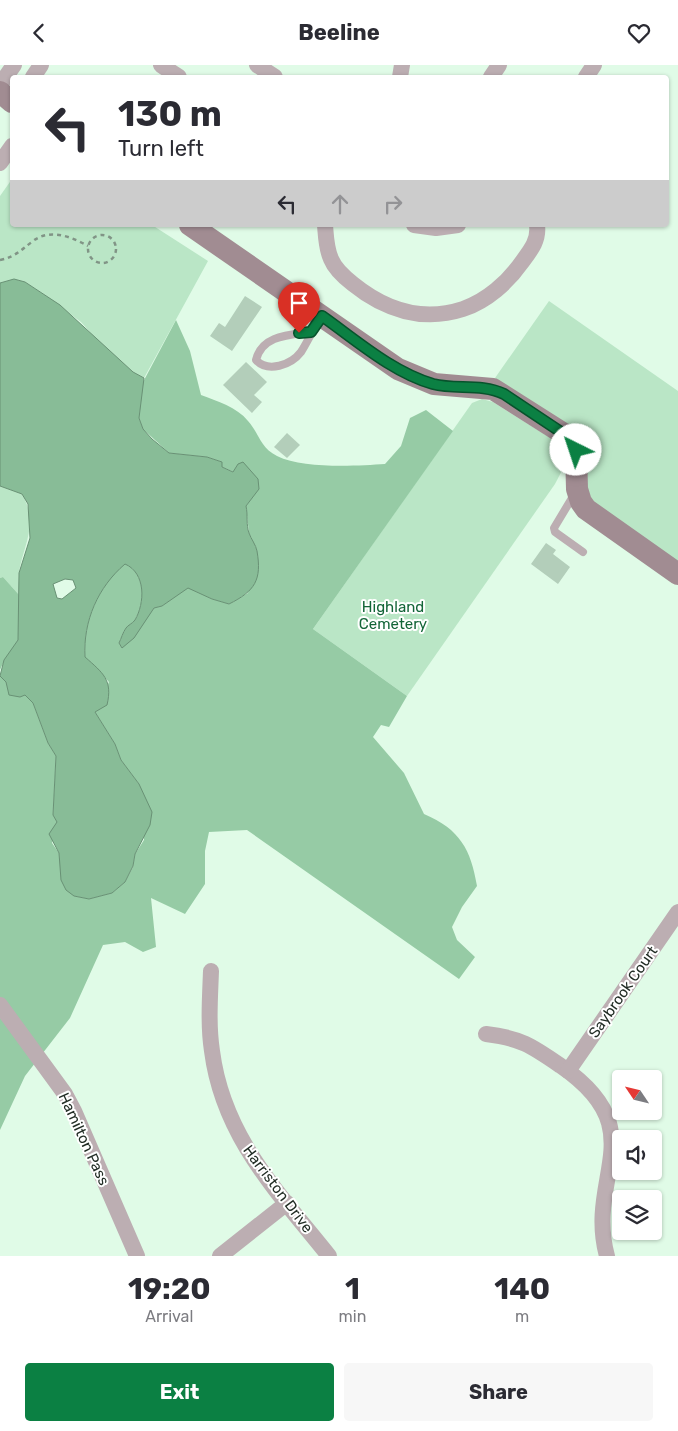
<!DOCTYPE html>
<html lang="en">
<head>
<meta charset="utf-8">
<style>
  body { margin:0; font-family:Rubik,sans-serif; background:#f7f7f7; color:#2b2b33; height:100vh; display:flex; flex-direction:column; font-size:19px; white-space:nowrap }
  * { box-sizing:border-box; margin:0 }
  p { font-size:16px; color:#7c7c81 }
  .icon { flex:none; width:28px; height:28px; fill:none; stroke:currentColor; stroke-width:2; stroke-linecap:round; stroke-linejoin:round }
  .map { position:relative; height:1191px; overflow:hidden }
  .drawer { display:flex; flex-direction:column; background:#fff; flex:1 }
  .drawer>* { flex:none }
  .guide { position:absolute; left:10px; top:10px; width:659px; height:152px; border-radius:5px; box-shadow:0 1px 4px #0004; background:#fff; color:#2b2b33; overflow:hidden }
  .needle { width:32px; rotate:305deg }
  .tools { position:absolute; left:612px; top:1005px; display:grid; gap:10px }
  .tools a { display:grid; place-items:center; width:50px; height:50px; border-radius:5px; background:#fff; box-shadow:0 1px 4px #0004; font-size:25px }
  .pin { position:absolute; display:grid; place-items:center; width:42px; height:42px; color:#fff; margin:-51px -21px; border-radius:50% 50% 50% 0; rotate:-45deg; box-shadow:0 0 5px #0007 }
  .pin .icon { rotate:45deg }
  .me { position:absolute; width:55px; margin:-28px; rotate:319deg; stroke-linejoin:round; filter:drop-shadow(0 0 4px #0008) }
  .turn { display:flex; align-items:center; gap:18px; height:105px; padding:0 25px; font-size:22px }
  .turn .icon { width:65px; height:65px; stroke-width:2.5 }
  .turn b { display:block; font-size:35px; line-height:42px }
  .lanes { display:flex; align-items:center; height:48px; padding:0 25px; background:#0003; justify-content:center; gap:25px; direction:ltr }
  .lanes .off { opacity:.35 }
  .eta { display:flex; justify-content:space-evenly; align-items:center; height:85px; text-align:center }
  .eta b { font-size:30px; font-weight:700; line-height:35px }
  .cta { display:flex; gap:10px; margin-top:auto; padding:10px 25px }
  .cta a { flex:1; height:58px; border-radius:5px; background:#0b8043; color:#fff; font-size:20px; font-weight:700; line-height:58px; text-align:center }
  .cta a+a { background:#f7f7f7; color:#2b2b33 }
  header { display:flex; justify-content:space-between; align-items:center; height:65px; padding:0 25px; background:#fff; font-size:22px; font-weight:700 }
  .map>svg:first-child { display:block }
  .green { fill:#bae6c6 }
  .forest { fill:#96cba5 }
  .water { fill:#88bc97; stroke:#699175; fill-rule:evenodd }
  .building { fill:#b3ceba }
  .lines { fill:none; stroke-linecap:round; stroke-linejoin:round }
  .path { stroke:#819486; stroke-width:2.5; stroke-dasharray:4 4; stroke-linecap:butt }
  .lane { stroke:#bcaeb2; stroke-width:8 }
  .street { stroke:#bcaeb2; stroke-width:16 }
  .secondary { stroke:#a18c92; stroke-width:22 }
  .route-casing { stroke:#07532c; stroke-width:12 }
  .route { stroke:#0b8043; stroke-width:9 }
  .labels { text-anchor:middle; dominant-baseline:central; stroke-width:4; stroke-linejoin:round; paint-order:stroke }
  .park-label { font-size:15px; fill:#136538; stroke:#fff }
  .street-label { font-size:15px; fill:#222d25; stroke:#fff }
</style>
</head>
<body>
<header><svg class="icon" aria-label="back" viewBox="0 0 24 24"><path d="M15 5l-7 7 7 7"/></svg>Beeline<svg class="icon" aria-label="heart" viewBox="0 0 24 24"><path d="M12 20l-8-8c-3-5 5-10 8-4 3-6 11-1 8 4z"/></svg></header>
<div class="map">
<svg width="678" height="1191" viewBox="0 0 678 1191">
  <rect width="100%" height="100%" fill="#e0fbe7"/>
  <g class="green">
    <polygon points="12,114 12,160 152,160 208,196 144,313 133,307 97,275 81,257 42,228 25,217 14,214 0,218 0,131"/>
    <path d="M549,236L678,326V500L590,439C581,416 595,392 583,373L495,313Z"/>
    <polygon points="482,334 493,337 560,379 567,396 555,419 407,631 313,564 472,338"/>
    <path d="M0,421L22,429C39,458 24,479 19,507C18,514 20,523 20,531L3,512L0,513Z"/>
  </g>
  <g class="forest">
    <path d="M176,255L190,286L201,330C217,336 237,342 248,356C259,368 260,383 277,391C303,404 356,401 385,399L401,381L410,353L426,345L453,366L313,564L407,631L389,662L381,660L373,672L404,708L424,749C460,764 471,785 477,821L462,842L452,862L457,875L475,892L459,914L247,765L209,767L205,786V819L185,849L151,833L156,882L143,887L125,877L103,880L70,953L25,1011L0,1065V611L25,630L33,638L48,678L56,691L53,750L58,757L52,778L59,788L61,801L74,831L89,834L112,828L125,817L133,802L135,789L144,775L139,719L121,695L115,679L95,647L109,617L85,592C83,556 98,522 125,498C146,509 145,538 135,555C132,559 129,560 126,563C123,567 121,573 119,578L122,583L154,543L162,541L188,522L212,534L229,539L248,528L257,485L249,468L246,441L254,430L234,407L222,402V397L207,392L169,388L143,364L139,353L142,319Z"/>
    <path d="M3,512L20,531C20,545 21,561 18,575C14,586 4,594 0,605V513Z"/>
  </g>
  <path class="water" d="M14,214L25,217L60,240L133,307L144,313L139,353L143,364L152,374L169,388L207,392L222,397V402L233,407L238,399L243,397L258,414L259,424L246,441C248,450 246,460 249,468C251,474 256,480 257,486C262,515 255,526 229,539L212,534L188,523L162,541L154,543L134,573L122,583L119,578C121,574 123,567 126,563C128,560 132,559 135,555C145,538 146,508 125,499C98,522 83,556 85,592C103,608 113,615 107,640L95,647L115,679L121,695L139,719L152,747L150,760L135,789L133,801L125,817L112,828L89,834L74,831L66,825L61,815L59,788L49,769L57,757L53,750L56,691L48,678L33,638L25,630L20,632L9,630L6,617L0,611L4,595L18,575L19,508L30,473L28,439L22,429L0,421V218ZM65,514L73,515L76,523L62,534L57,533L53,519Z"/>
  <g class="building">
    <polygon points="245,231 262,242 232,286 210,271 219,258 225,262"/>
    <polygon points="246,297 267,317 254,330 262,337 252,348 223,320"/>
    <polygon points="287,368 300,380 287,393 274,382"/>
    <polygon points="546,478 556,485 553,489 570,502 558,519 531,499"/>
  </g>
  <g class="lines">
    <g class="path">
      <circle cx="102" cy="184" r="14"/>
      <path d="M0,195C15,192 21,185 33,176C50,163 72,172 88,181"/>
    </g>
    <g class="lane">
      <path d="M311,267C289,270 262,270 256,295C268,308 291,300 301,287C308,276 313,264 321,253"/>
      <polyline points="575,428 554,463 555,467 583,487"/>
    </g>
    <g class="street">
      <polyline points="161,0 179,12"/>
      <polyline points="257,0 275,12"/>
      <polyline points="33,12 41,0"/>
      <polyline points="400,12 402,0"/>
      <polyline points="491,12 499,0"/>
      <polyline points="586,12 594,0"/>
      <polyline points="0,20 14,0"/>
      <polyline points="0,98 12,81"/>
      <path d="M325,160C326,171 326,183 331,194C335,204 344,212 353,219C385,245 423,257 463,244C487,236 508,217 522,197C531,185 539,175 537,160"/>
      <polyline points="414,160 436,163 458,160"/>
      <path d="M211,906C210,933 208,960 212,986C223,1072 278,1127 329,1191"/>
      <polyline points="0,940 65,1029 74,1046 137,1191"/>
      <path d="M486,969C521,973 532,981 561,1001C655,1066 585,1111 607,1191"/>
      <polyline points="568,1006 678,847"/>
      <polyline points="220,1191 287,1138"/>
    </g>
    <g class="secondary">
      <polyline points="0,27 12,37"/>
      <polyline points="190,160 398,304 434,319 493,324 564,369 576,385 577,424 581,437 586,444 678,509"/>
    </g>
  </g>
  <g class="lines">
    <g class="route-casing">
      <path id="route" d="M299,268L311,267L322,251C356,275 392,307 433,319C456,325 481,318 504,329L564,369L576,385"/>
    </g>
    <use href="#route" class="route"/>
  </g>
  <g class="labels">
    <g class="park-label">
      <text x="393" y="542">Highland<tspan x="393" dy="17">Cemetery</tspan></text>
    </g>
    <g class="street-label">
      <text transform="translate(623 927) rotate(-55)">Saybrook Court</text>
      <text transform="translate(84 1074) rotate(65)">Hamilton Pass</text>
      <text transform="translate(278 1124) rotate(53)">Harriston Drive</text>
    </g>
  </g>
</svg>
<div class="tools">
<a><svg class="needle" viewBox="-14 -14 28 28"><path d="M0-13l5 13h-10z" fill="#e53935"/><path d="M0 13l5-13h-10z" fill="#7c7c81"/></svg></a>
<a><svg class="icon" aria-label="sound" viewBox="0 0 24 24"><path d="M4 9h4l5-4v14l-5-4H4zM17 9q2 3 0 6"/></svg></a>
<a><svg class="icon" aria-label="layers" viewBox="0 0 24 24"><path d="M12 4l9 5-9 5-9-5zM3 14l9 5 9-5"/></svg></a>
</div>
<div class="pin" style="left:299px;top:268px;background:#d93025"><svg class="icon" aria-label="arrive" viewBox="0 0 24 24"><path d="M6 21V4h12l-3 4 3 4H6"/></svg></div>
<svg class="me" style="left:576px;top:385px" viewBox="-20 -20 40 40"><circle r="19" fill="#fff"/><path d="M0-13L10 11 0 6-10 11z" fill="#0b8043"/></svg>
<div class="guide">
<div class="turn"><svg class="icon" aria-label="left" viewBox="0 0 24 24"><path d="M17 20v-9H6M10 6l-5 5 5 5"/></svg><div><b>130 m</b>Turn left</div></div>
<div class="lanes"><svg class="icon" aria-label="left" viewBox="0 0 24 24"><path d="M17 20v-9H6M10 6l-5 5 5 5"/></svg><svg class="icon off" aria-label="ahead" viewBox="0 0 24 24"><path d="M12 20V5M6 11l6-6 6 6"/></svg><svg class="icon off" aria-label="right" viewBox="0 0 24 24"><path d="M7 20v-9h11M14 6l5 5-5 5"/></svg></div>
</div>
</div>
<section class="drawer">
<div class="eta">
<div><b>19:20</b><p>Arrival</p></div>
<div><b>1</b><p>min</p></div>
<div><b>140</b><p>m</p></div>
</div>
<div class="cta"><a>Exit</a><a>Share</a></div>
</section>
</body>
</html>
